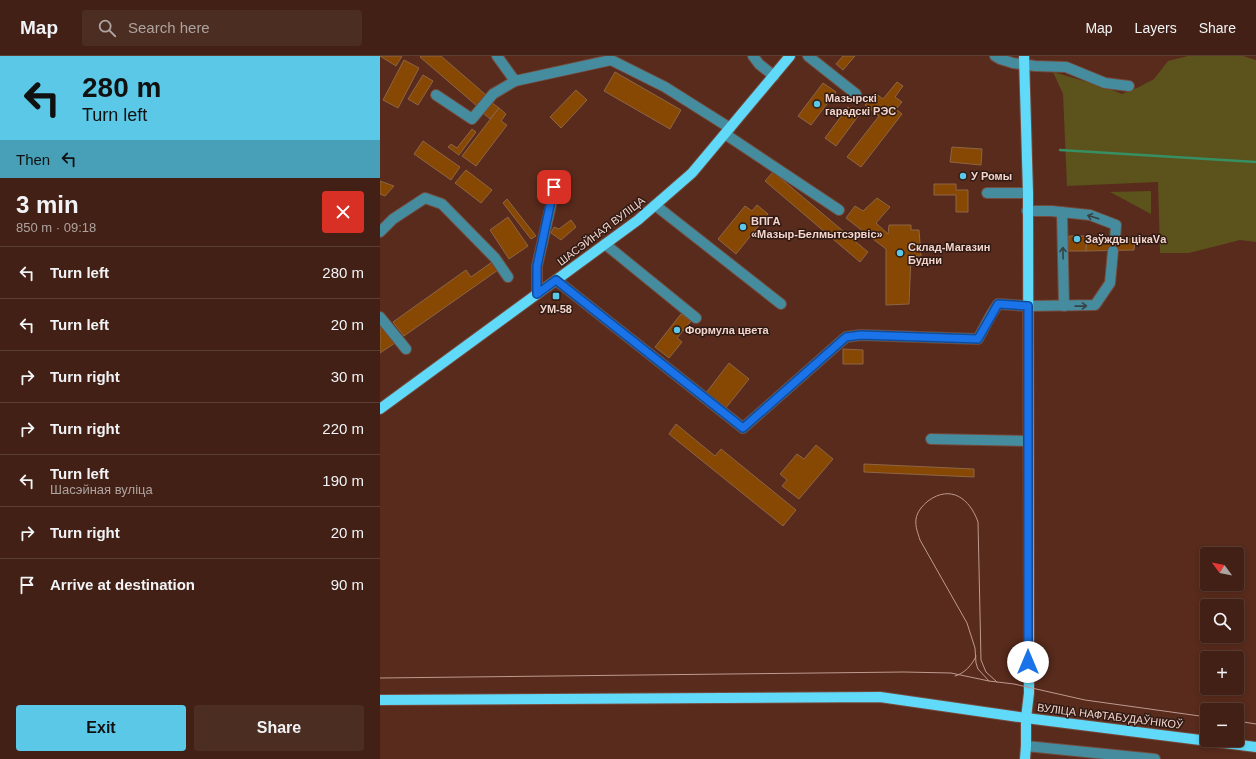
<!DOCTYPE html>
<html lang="en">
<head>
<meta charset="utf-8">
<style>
  body { margin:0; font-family:Helvetica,sans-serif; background:#4c2d22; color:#f1f3f6; height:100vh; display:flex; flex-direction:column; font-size:15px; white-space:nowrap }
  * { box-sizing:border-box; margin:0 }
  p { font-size:13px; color:#aea3a0 }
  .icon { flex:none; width:22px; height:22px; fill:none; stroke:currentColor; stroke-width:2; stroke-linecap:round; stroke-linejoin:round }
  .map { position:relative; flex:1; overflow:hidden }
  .panel { display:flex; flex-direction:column; background:#422015; width:380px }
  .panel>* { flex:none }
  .hud { background:#5ac8e6; color:#111; overflow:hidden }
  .needle { width:26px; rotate:302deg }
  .buttons { position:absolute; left:820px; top:491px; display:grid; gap:8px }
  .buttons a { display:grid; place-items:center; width:44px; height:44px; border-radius:4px; background:#422015; box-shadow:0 2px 6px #0003,0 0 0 1px #5a3e34; font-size:20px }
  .pin { position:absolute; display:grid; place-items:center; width:34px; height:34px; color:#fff; margin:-17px; border-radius:8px; box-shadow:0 2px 6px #0006 }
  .me { position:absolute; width:44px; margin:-22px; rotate:0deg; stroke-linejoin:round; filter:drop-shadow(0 0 3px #0008) }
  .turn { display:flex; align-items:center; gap:14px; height:84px; padding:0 16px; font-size:18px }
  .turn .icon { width:52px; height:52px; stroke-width:2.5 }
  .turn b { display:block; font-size:28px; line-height:34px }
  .then { display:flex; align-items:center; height:38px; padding:0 16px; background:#0003; gap:8px; font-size:15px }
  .round { display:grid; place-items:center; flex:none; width:42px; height:42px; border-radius:4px; background:#4c2d22 }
  .summary { display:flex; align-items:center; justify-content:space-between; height:68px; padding:0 16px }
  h1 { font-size:24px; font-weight:800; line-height:30px }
  .button { display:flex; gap:8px; margin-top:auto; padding:8px 16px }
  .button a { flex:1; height:46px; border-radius:4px; background:#5ac8e6; color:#111; font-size:16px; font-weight:800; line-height:46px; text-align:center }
  .button a+a { background:#4c2d22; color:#f1f3f6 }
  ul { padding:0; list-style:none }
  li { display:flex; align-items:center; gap:12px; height:52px; padding:0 16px; border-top:1px solid #5a3e34 }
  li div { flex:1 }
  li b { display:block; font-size:15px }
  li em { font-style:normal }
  header { display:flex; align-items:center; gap:24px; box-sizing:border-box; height:56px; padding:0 20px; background:#422015; border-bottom:1px solid #5a3e34 }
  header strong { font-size:19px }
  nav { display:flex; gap:22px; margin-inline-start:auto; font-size:14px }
  .search { width:280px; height:36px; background:#4c2d22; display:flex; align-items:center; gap:10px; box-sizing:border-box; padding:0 14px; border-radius:4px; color:#aea3a0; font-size:15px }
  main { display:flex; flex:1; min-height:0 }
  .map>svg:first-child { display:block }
  .green { fill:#5c521c }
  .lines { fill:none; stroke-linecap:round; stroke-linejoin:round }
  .stream { stroke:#369063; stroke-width:2.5 }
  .building { fill:#874803; stroke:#8e6545 }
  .minor-casing { stroke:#744a3c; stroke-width:12 }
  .major-casing { stroke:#744a3c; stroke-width:12 }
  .minor { stroke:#458c9f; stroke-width:10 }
  .major { stroke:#61d9f9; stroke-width:10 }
  .tram { stroke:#be9a8f; stroke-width:1 }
  .oneway { stroke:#374245 }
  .route-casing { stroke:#114b97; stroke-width:10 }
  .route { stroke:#1a73e8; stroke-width:7 }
  .poi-dot { fill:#5ac8e6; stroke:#2f1a14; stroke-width:1.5 }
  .labels { text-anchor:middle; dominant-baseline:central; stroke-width:3; stroke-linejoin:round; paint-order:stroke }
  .poi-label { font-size:11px; font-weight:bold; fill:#f3d5cc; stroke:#2f1a14; text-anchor:start }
  .street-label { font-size:11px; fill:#f3d5cc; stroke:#2f1a14 }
</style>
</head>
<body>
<header>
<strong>Map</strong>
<div class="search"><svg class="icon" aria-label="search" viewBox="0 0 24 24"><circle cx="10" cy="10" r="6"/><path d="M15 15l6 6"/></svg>Search here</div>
<nav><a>Map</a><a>Layers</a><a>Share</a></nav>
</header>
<main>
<section class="panel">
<div class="hud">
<div class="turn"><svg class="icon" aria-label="left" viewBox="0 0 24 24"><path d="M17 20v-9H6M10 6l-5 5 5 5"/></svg><div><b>280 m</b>Turn left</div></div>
<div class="then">Then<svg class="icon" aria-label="left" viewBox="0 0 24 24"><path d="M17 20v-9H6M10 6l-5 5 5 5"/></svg></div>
</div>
<div class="summary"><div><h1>3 min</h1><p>850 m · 09:18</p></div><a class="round" style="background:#d93025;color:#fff"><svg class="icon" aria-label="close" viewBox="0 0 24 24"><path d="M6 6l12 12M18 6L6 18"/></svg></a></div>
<ul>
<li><svg class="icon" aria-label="left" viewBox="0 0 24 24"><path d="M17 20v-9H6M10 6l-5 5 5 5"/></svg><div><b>Turn left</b></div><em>280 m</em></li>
<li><svg class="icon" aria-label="left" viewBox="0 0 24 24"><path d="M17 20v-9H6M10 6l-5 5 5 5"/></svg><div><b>Turn left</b></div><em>20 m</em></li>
<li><svg class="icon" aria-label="right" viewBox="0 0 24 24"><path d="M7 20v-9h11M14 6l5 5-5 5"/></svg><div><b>Turn right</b></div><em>30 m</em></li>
<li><svg class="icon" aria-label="right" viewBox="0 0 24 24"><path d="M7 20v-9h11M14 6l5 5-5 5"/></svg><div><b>Turn right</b></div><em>220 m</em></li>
<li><svg class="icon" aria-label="left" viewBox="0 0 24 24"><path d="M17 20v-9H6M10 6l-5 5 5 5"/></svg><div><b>Turn left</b><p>Шасэйная вуліца</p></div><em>190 m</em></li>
<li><svg class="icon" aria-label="right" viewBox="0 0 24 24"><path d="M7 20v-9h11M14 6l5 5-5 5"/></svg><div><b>Turn right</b></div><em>20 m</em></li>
<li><svg class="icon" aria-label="arrive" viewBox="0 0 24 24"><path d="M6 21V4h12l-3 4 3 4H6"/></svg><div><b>Arrive at destination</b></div><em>90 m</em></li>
</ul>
<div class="button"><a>Exit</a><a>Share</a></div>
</section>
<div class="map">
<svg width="876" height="703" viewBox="0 0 876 703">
  <rect width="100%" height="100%" fill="#582b1c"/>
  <g class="green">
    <polygon points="808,0 863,0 876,4 876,186 860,184 809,197 780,197 778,126 687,130 683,38 673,16 725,31 742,38 759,31 774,23 788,5"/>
    <polygon points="771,135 771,158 730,136"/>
  </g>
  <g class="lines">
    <polyline class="stream" points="680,94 876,106"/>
  </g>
  <g class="building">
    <polygon points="0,0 22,0 16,10"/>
    <polygon points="41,0 61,0 106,39 97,50 40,1"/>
    <polygon points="463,0 475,0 463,14 456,8"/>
    <polygon points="24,4 39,12 18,52 3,44"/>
    <polygon points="235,16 301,54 290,73 224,35"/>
    <polygon points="43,19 53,25 38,49 28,43"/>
    <polygon points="517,26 523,30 515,41 522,46 516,53 522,58 481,111 467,101 499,60 485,49 495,37 503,43"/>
    <polygon points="443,27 456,36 431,69 418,60"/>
    <polygon points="196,34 207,44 181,72 170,61"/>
    <polygon points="111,46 119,52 110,63 103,57"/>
    <polygon points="468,51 479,59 456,90 445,82"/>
    <polygon points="119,52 126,58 121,65 127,69 96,110 82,100"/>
    <polygon points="92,73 96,76 79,99 68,91 71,88 77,92"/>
    <polygon points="43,85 80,111 71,124 34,98"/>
    <polygon points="572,91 602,93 601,109 570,106"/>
    <polygon points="86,114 112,134 101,147 75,127"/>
    <polygon points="393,116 488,196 480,206 385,125"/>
    <polygon points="0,125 14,130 5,140 0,138"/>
    <polygon points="554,128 576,128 576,134 588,134 588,156 576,156 576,139 554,139"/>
    <polygon points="497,142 510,151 496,167 508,178 509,169 531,169 531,174 539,174 541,200 531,200 529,248 506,249 506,193 466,162 475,150 483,155"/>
    <polygon points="127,143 156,180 151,183 123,147"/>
    <polygon points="377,149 388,158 356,198 338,183 365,150 372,155"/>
    <polygon points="128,161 148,190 129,203 110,174"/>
    <polygon points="191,164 196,171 181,184 171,177 174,171 179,173"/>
    <polygon points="689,180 707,180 706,195 688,195"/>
    <polygon points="707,183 755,183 754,194 706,195"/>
    <polygon points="112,206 118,214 24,280 13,266 86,214 91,221"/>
    <polygon points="301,258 311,265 297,282 302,286 289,302 275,291"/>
    <polygon points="0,267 15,287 0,297"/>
    <polygon points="463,293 483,294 483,308 463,308"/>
    <polygon points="349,307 369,323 345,353 326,337"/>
    <polygon points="296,368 335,400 341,393 416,454 403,470 289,378"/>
    <polygon points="436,389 453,403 419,443 402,430 407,424 400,418 417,398 424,403"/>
    <polygon points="484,408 594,413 594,421 484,416"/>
  </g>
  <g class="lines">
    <g class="minor-casing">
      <g id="minor">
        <polyline points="117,0 135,25 231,4 285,31 350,72"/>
        <polyline points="373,0 379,8 394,20"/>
        <polyline points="428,0 476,38"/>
        <polyline points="615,0 620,3 633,7 655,10 686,11 725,27 749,30"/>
        <polyline points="56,39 92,63 113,38 135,25"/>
        <polyline points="345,78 459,154"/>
        <polyline points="607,137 648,137"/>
        <polyline points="275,149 401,248"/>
        <polyline points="647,155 671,155 710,159 736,169 735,183"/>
        <polyline points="682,156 684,250"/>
        <polyline points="0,176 13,163 45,142 62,148 115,202 128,221"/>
        <polyline points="225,188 316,262"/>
        <polyline points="176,224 363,372 466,281 481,279 598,283 611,259 618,248 648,250 715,249 730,227 733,195"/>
        <polyline points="157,238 157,210 175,131"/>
        <polyline points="0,261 26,293"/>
        <polyline points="551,383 648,385"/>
        <polyline points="646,690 775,703"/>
      </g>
    </g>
    <g class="major-casing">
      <g id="major">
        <polyline points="644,0 648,137 649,637 646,662 646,690 645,703"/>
        <polyline points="0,353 258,164 312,117 410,0"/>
        <polyline points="0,644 500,641 646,662 876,691"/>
      </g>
    </g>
    <use href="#minor" class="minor"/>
    <use href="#major" class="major"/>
    <g class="tram">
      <path d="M575,620C584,618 593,608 596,600"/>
      <polyline points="0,622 524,616 571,617 609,625 634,628 705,644 827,661"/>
      <path d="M609,625L598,613L596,607L595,592L587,567L540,484C538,477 535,471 536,463C537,456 542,450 548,445C571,428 590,443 598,466L601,604L606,616L617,626"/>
      <polyline points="857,665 876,668"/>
    </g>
  </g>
  <defs><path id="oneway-shaft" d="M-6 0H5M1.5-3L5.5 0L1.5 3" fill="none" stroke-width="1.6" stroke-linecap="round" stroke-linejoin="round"/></defs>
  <g class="oneway">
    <use href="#oneway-shaft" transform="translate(713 161) rotate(-163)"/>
    <use href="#oneway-shaft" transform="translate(683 197) rotate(-91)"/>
    <use href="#oneway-shaft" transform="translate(701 250) rotate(-1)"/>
  </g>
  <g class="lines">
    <g class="route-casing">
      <polyline id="route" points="174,131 157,210 157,238 176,224 363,372 466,281 481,279 598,283 618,248 648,250 648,606"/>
    </g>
    <use href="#route" class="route"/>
  </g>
  <g class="poi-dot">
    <circle cx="437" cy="48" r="4"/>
    <circle cx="583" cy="120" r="4"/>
    <circle cx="363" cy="171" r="4"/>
    <circle cx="697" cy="183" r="4"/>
    <circle cx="520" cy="197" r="4"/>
    <rect x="172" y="236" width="8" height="8" rx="2"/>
    <circle cx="297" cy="274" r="4"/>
  </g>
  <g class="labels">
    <g class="poi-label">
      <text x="445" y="42">Мазырскі<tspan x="445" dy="13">гарадскі РЭС</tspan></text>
      <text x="591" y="120">У Ромы</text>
      <text x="371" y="165">ВПГА<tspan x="371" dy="13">«Мазыр-Белмытсэрвіс»</tspan></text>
      <text x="705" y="183">Заўжды цікаVа</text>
      <text x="528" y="191">Склад-Магазин<tspan x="528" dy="13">Будни</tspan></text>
      <text x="176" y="253" text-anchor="middle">УМ-58</text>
      <text x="305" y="274">Формула цвета</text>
    </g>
    <g class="street-label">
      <text transform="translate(221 175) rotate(-37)">ШАСЭЙНАЯ ВУЛІЦА</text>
      <text transform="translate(730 660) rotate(7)">ВУЛІЦА НАФТАБУДАЎНІКОЎ</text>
    </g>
  </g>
</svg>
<div class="buttons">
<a><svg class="needle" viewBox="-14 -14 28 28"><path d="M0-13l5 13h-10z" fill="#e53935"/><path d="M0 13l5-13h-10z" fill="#aea3a0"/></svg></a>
<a><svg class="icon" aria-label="search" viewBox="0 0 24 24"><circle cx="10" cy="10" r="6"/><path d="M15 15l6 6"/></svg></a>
<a>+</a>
<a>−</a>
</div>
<div class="pin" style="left:174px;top:131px;background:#d93025"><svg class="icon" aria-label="arrive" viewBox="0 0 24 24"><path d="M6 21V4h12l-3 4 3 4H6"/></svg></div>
<svg class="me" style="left:648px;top:606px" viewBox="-20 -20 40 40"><circle r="19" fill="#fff"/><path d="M0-13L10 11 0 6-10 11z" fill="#1a73e8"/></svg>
</div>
</main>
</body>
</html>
